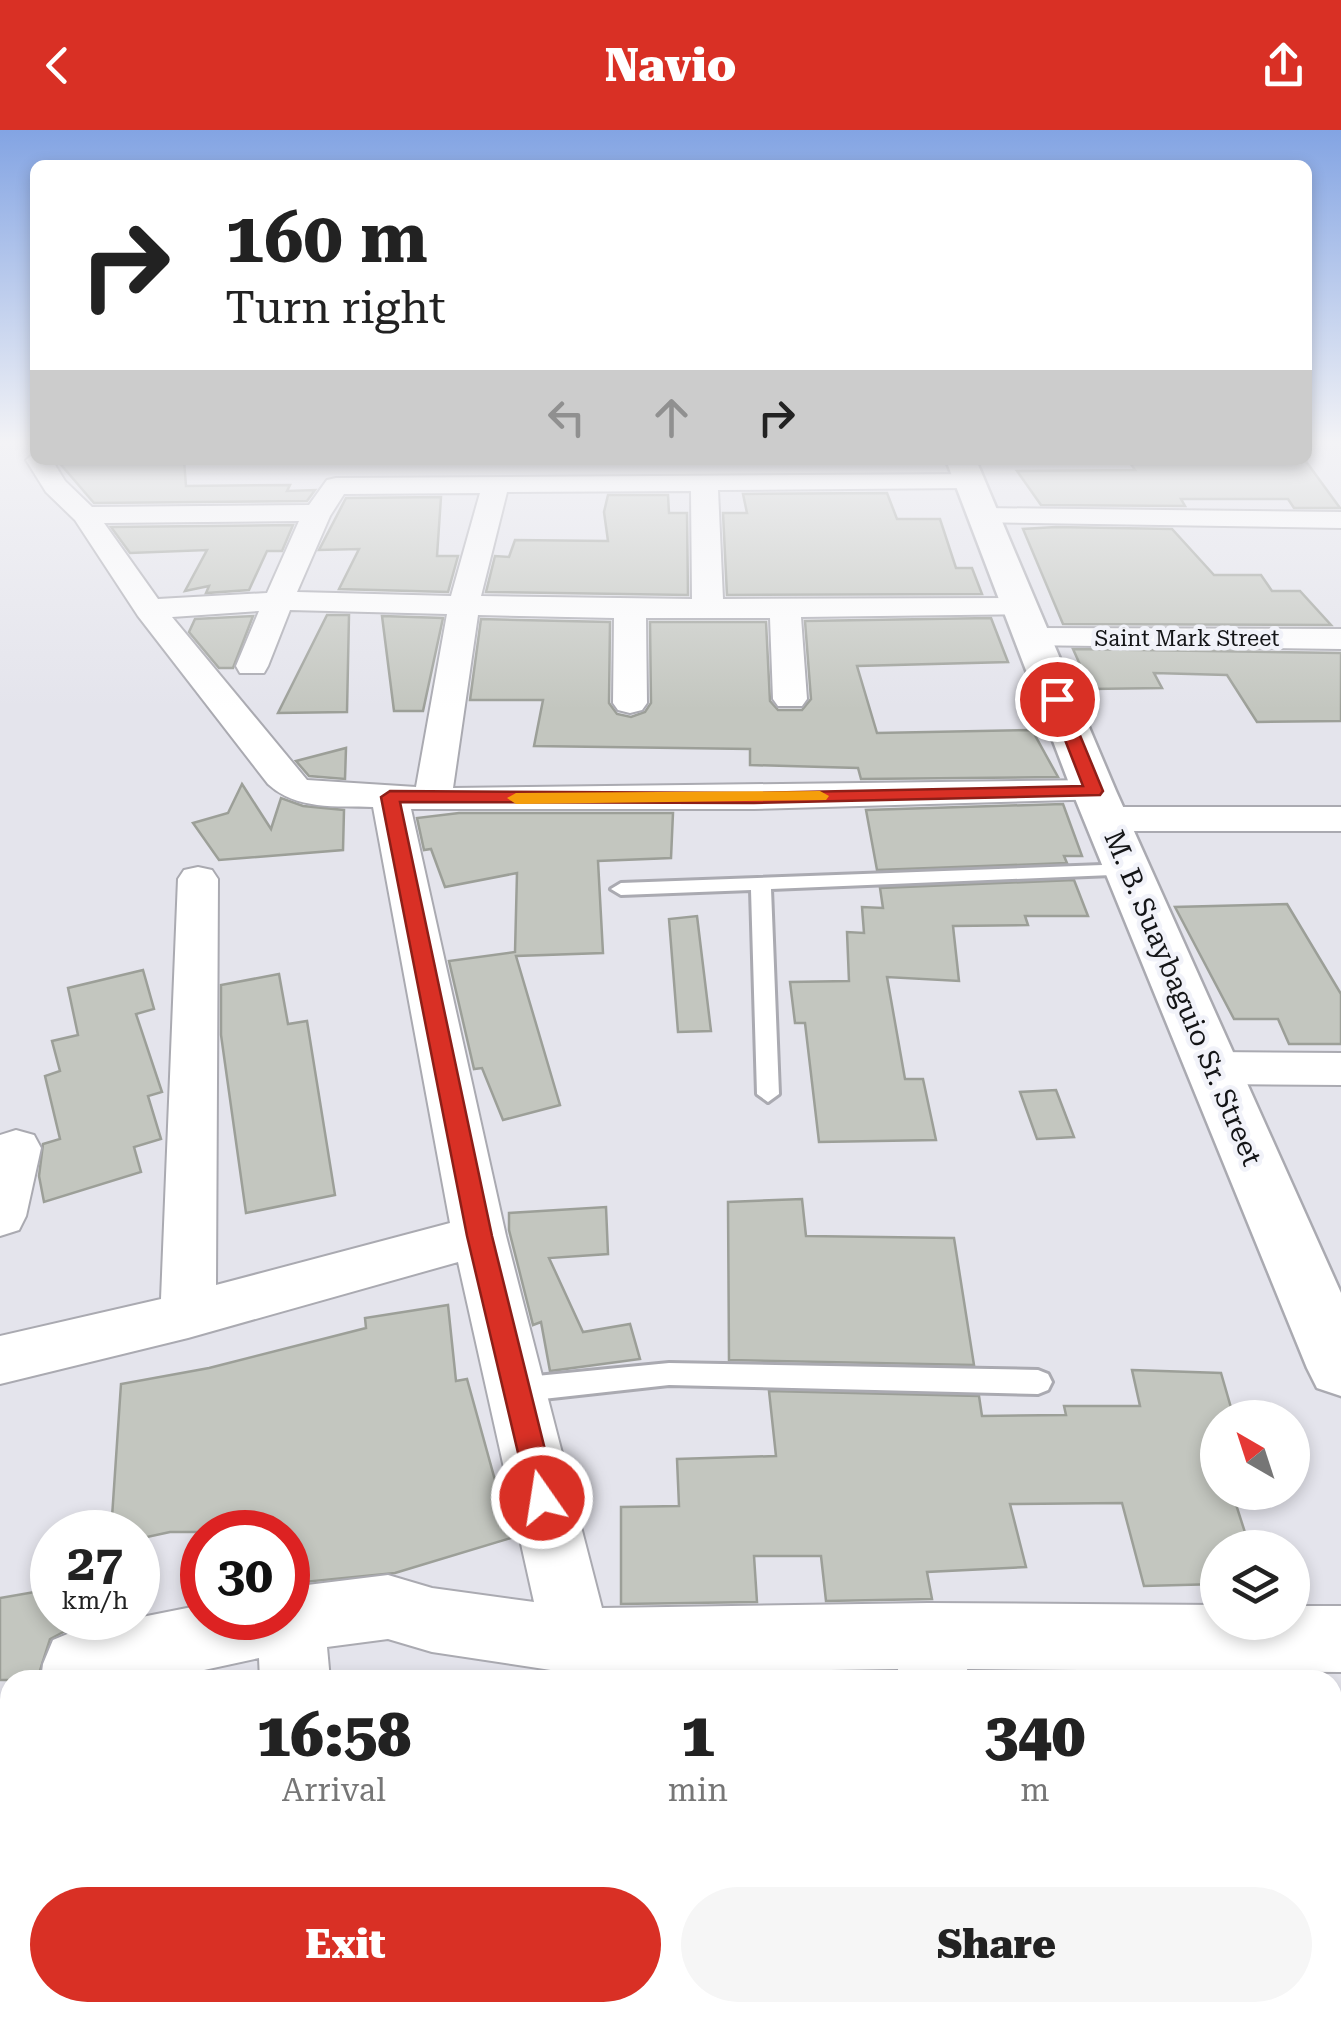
<!DOCTYPE html>
<html lang="en">
<head>
<meta charset="utf-8">
<style>
  body { margin:0; font-family:"Roboto Serif",serif; background:#f6f6f6; color:#222; height:100vh; display:flex; flex-direction:column; font-size:38px; white-space:nowrap }
  * { box-sizing:border-box; margin:0 }
  p { font-size:32px; color:#767676 }
  .icon { flex:none; width:55px; height:55px; fill:none; stroke:currentColor; stroke-width:2; stroke-linecap:round; stroke-linejoin:round }
  .map { position:relative; flex:1; overflow:hidden }
  .details { position:absolute; left:0px; top:1540px; width:1342px; height:352px; display:flex; flex-direction:column; background:#fff; border-radius:30px 30px 0 0; box-shadow:0 5px 15px #0003 }
  .details>* { flex:none }
  .guide { position:absolute; left:30px; top:30px; width:1282px; height:305px; border-radius:15px; box-shadow:0 5px 15px #0003; background:#fff; color:#222; overflow:hidden }
  .needle { width:65px; rotate:321deg }
  .controls { position:absolute; left:1200px; top:1270px; display:grid; gap:20px }
  .controls a { display:grid; place-items:center; width:110px; height:110px; border-radius:50%; background:#fff; box-shadow:0 5px 15px #0003; font-size:50px }
  .speed { position:absolute; left:30px; top:1380px; display:flex; gap:20px; font-size:50px; font-weight:700; text-align:center }
  .speed>* { display:grid; place-content:center; width:130px; height:130px; border-radius:50%; background:#fff; box-shadow:0 5px 15px #0003; line-height:1 }
  .speed small { font-size:25px; font-weight:400 }
  .speed .limit { border:15px solid #d22; background:#fff; color:#111 }
  .pin { position:absolute; display:grid; place-items:center; width:85px; height:85px; color:#fff; margin:-42px; border:5px solid #fff; border-radius:50%; box-shadow:0 2px 10px #0007 }
  .me { position:absolute; width:110px; margin:-55px; rotate:347deg; stroke-linejoin:round; filter:drop-shadow(0 0 8px #0008) }
  .turn { display:flex; align-items:center; gap:35px; height:210px; padding:0 30px; font-size:45px }
  .turn .icon { width:130px; height:130px; stroke-width:2.5 }
  .turn b { display:block; font-size:70px; line-height:85px }
  .lanes { display:flex; align-items:center; height:95px; padding:0 30px; background:#0003; justify-content:center; gap:50px; direction:ltr }
  .lanes .off { opacity:.35 }
  .eta { display:flex; justify-content:space-evenly; align-items:center; height:170px; text-align:center }
  .eta b { font-size:60px; font-weight:800; line-height:70px }
  .primary-button { display:flex; gap:20px; margin-top:auto; padding:20px 30px }
  .primary-button a { flex:1; height:115px; border-radius:60px; background:#d93025; color:#fff; font-size:40px; font-weight:800; line-height:115px; text-align:center }
  .primary-button a+a { background:#f6f6f6; color:#222 }
  header { display:flex; justify-content:space-between; align-items:center; height:130px; padding:0 30px; background:#d93025; color:#fff; font-size:45px; font-weight:800 }
  .map>svg:first-child { display:block }
  .building { fill:#c3c6bf; stroke:#9c9f98; stroke-width:2.5 }
  .lines { fill:none; stroke-linecap:round; stroke-linejoin:round }
  .service-casing { stroke:#aaaab1; stroke-width:6 }
  .minor-casing { stroke:#aaaab1; stroke-width:4 }
  .tertiary-casing { stroke:#aaaab1; stroke-width:5 }
  .service { fill:#fff; fill-rule:evenodd }
  .minor { fill:#fff; fill-rule:evenodd }
  .tertiary { fill:#fff; fill-rule:evenodd }
  .route { fill:#d93025; stroke:#8d1f18; stroke-width:2.5 }
  .slow { fill:#f59e0b }
  .labels { text-anchor:middle; dominant-baseline:central; stroke-width:9; stroke-linejoin:round; paint-order:stroke }
  .far-street-label { font-size:22px; fill:#141517; stroke:#f1f2f9 }
  .street-label { font-size:28px; fill:#141517; stroke:#f1f2f9 }
</style>
</head>
<body>
<header><svg class="icon" aria-label="back" viewBox="0 0 24 24"><path d="M15 5l-7 7 7 7"/></svg>Navio<svg class="icon" aria-label="share" viewBox="0 0 24 24"><path d="M12 15V3M7 8l5-5 5 5M5 13v7h14v-7"/></svg></header>
<div class="map">
<svg width="1341" height="1891" viewBox="0 0 1341 1891">
  <rect width="100%" height="100%" fill="#e4e4ec"/>
  <g class="building">
    <polygon points="57,330 184,330 186,356 290,355 287,361 315,360 307,371 94,373"/>
    <polygon points="1128,330 1305,330 1340,378 1294,378 1288,369 1181,369 1185,376 1041,375 1017,341 1135,340"/>
    <polygon points="887,363 897,389 940,389 956,438 972,438 982,464 727,465 723,383 747,383 743,364"/>
    <polygon points="608,365 668,365 669,383 687,383 688,465 486,462 495,426 509,427 515,410 608,411 604,382"/>
    <polygon points="441,367 437,426 458,426 448,462 339,459 359,419 319,420 346,368"/>
    <polygon points="293,395 282,421 267,421 249,460 206,463 209,456 185,461 207,420 130,423 111,397"/>
    <polygon points="1056,397 1172,399 1214,445 1261,445 1272,461 1300,461 1331,495 1063,494 1023,399"/>
    <polygon points="327,485 349,485 347,582 278,583"/>
    <polygon points="253,486 233,538 219,538 189,502 195,489"/>
    <polygon points="382,486 443,488 423,581 394,581"/>
    <polygon points="991,488 1008,532 857,536 877,603 1032,600 1058,647 861,649 858,638 750,635 750,619 534,616 543,570 470,570 481,489 610,492 609,573 617,584 631,587 645,582 651,573 650,492 766,492 770,571 778,580 802,580 811,569 805,491"/>
    <polygon points="1073,519 1341,523 1341,591 1257,592 1227,545 1154,543 1162,558 1091,559"/>
    <polygon points="346,618 345,649 309,646 296,631"/>
    <polygon points="242,654 271,699 281,668 303,676 344,680 343,720 219,730 193,693 228,683"/>
    <polygon points="1063,674 1082,726 1064,726 1067,733 877,740 866,680"/>
    <polygon points="459,683 673,683 671,728 598,731 603,823 516,826 560,975 503,990 482,938 474,939 449,831 515,822 517,743 445,757 431,719 424,720 417,688"/>
    <polygon points="1074,750 1088,786 1025,786 1028,795 953,796 959,851 887,847 905,949 923,949 936,1010 819,1012 805,893 795,893 790,852 849,851 847,802 864,803 862,777 883,778 880,758"/>
    <polygon points="1287,774 1341,864 1341,914 1289,914 1278,889 1234,889 1175,777"/>
    <polygon points="697,786 711,901 678,902 669,789"/>
    <polygon points="143,840 154,879 136,884 162,962 148,966 161,1009 134,1017 141,1042 44,1072 39,1046 43,1014 60,1009 45,946 60,941 52,911 78,905 68,858"/>
    <polygon points="279,844 288,894 307,891 335,1065 246,1083 221,905 221,855"/>
    <polygon points="1056,960 1074,1007 1037,1009 1020,962"/>
    <polygon points="802,1069 806,1106 954,1108 974,1235 729,1230 728,1072"/>
    <polygon points="606,1077 608,1124 549,1128 583,1202 630,1194 640,1229 550,1241 541,1192 533,1195 509,1100 509,1083"/>
    <polygon points="448,1175 456,1251 467,1249 511,1408 395,1443 304,1452 297,1412 288,1415 288,1402 170,1402 138,1409 138,1402 111,1402 121,1254 209,1238 366,1198 365,1188"/>
    <polygon points="1132,1240 1221,1243 1234,1288 1218,1288 1218,1362 1232,1362 1250,1418 1218,1418 1218,1454 1144,1456 1122,1373 1010,1374 1026,1437 927,1442 932,1469 826,1471 821,1426 754,1426 757,1472 621,1474 621,1377 679,1376 677,1329 776,1326 769,1261 979,1266 982,1286 1066,1285 1064,1276 1140,1276"/>
    <polygon points="52,1459 52,1488 71,1488 69,1499 50,1509 37,1550 0,1550 0,1468"/>
  </g>
  <g class="lines">
    <g class="service-casing">
      <g id="service">
        <polygon points="1129,734 1136,736 1136,744 771,759 779,964 768,972 757,964 751,760 621,765 611,759 621,753"/>
        <polygon points="669,1233 1038,1240 1048,1244 1052,1252 1048,1260 1038,1264 669,1255 516,1272 506,1268 502,1260 506,1252 516,1248"/>
      </g>
    </g>
    <g class="minor-casing">
      <g id="minor">
        <path d="M35,323V330H52L65,351L92,377L309,375L327,350L336,348L978,344L982,350L978,356L969,358L718,360L723,469L1020,468L1031,470L1035,477L1031,484L801,487L807,569L802,576H778L773,569L770,488H646L647,573L642,580L630,583L618,580L613,573L614,488L478,485L453,658L1094,650L1107,653L1113,661L1107,669L754,679H411L506,1106L602,1478L928,1473L1218,1475V1492H1292V1476H1341V1542L967,1539L969,1550H899L898,1539L577,1544L432,1522L388,1509L327,1517L330,1550H260L259,1528L158,1550H41L43,1534L53,1510L77,1500L202,1475V1488H288V1458L291,1457L388,1445L432,1458L534,1472L458,1132L188,1208L0,1254V1206L161,1169L178,749L184,740L198,737L212,740L218,749L216,1155L450,1093L373,677C336,676 296,680 268,654L138,486L75,390L46,362L26,330ZM691,361L692,469L481,466L507,362ZM480,363L451,466L297,462L330,386L344,364ZM299,391L267,463L158,469L104,393ZM290,480L447,484L416,657L307,650L172,487L259,481L236,536L240,543H264L268,536Z"/>
        <polygon points="984,378 1341,382 1341,398 974,392 970,386 974,380"/>
        <polygon points="1032,498 1341,499 1341,519 1021,515 1016,508 1021,501"/>
        <polygon points="1107,677 1341,677 1341,701 1107,701 1093,697 1088,689 1093,681"/>
        <polygon points="1213,922 1341,923 1341,955 1213,954 1196,949 1189,938 1196,927"/>
        <polygon points="16,1000 34,1005 41,1018 26,1086 19,1100 0,1106 0,1005"/>
        <polygon points="275,1882 355,1882 357,1891 275,1891"/>
        <polygon points="941,1882 1022,1882 1024,1891 942,1891"/>
      </g>
    </g>
    <g class="tertiary-casing">
      <polygon id="tertiary" points="946,330 976,330 1116,661 1341,1163 1341,1266 1317,1258 1307,1238 1072,661"/>
    </g>
    <use href="#service" class="service"/>
    <use href="#minor" class="minor"/>
    <use href="#tertiary" class="tertiary"/>
  </g>
  <linearGradient id="sky" x2="0" y2="1"><stop stop-color="#83a4e3"/><stop offset="0.54" stop-color="#f3f3f6"/><stop offset="1" stop-color="#f3f3f6" stop-opacity="0"/></linearGradient>
  <rect width="1341" height="579" fill="url(#sky)"/>
  <polygon class="route" points="1057,564 1065,569 1103,661 1100,665 754,673 400,672 492,1106 557,1368 552,1378 542,1381 531,1378 467,1106 381,667 390,661 754,663 1083,656 1049,569"/>
  <polygon class="slow" points="820,661 829,666 826,670 516,674 507,668 516,663"/>
  <g class="labels">
    <g class="far-street-label">
      <text x="1187" y="508">Saint Mark Street</text>
    </g>
    <g class="street-label">
      <text transform="translate(1183 868) rotate(67)">M. B. Suaybaguio Sr. Street</text>
    </g>
  </g>
</svg>
<div class="controls">
<a><svg class="needle" viewBox="-14 -14 28 28"><path d="M0-13l5 13h-10z" fill="#e53935"/><path d="M0 13l5-13h-10z" fill="#767676"/></svg></a>
<a><svg class="icon" aria-label="layers" viewBox="0 0 24 24"><path d="M12 4l9 5-9 5-9-5zM3 14l9 5 9-5"/></svg></a>
</div>
<div class="speed"><div>27<small>km/h</small></div><div class="limit">30</div></div>
<div class="pin" style="left:1057px;top:569px;background:#d93025"><svg class="icon" aria-label="arrive" viewBox="0 0 24 24"><path d="M6 21V4h12l-3 4 3 4H6"/></svg></div>
<svg class="me" style="left:542px;top:1368px" viewBox="-20 -20 40 40"><circle r="17" fill="#d93025" stroke="#fff" stroke-width="3"/><path d="M0-11L8 9 0 5-8 9z" fill="#fff"/></svg>
<div class="guide">
<div class="turn"><svg class="icon" aria-label="right" viewBox="0 0 24 24"><path d="M7 20v-9h11M14 6l5 5-5 5"/></svg><div><b>160 m</b>Turn right</div></div>
<div class="lanes"><svg class="icon off" aria-label="left" viewBox="0 0 24 24"><path d="M17 20v-9H6M10 6l-5 5 5 5"/></svg><svg class="icon off" aria-label="ahead" viewBox="0 0 24 24"><path d="M12 20V5M6 11l6-6 6 6"/></svg><svg class="icon" aria-label="right" viewBox="0 0 24 24"><path d="M7 20v-9h11M14 6l5 5-5 5"/></svg></div>
</div>
<section class="details">
<div class="eta">
<div><b>16:58</b><p>Arrival</p></div>
<div><b>1</b><p>min</p></div>
<div><b>340</b><p>m</p></div>
</div>
<div class="primary-button"><a>Exit</a><a>Share</a></div>
</section>
</div>
</body>
</html>
